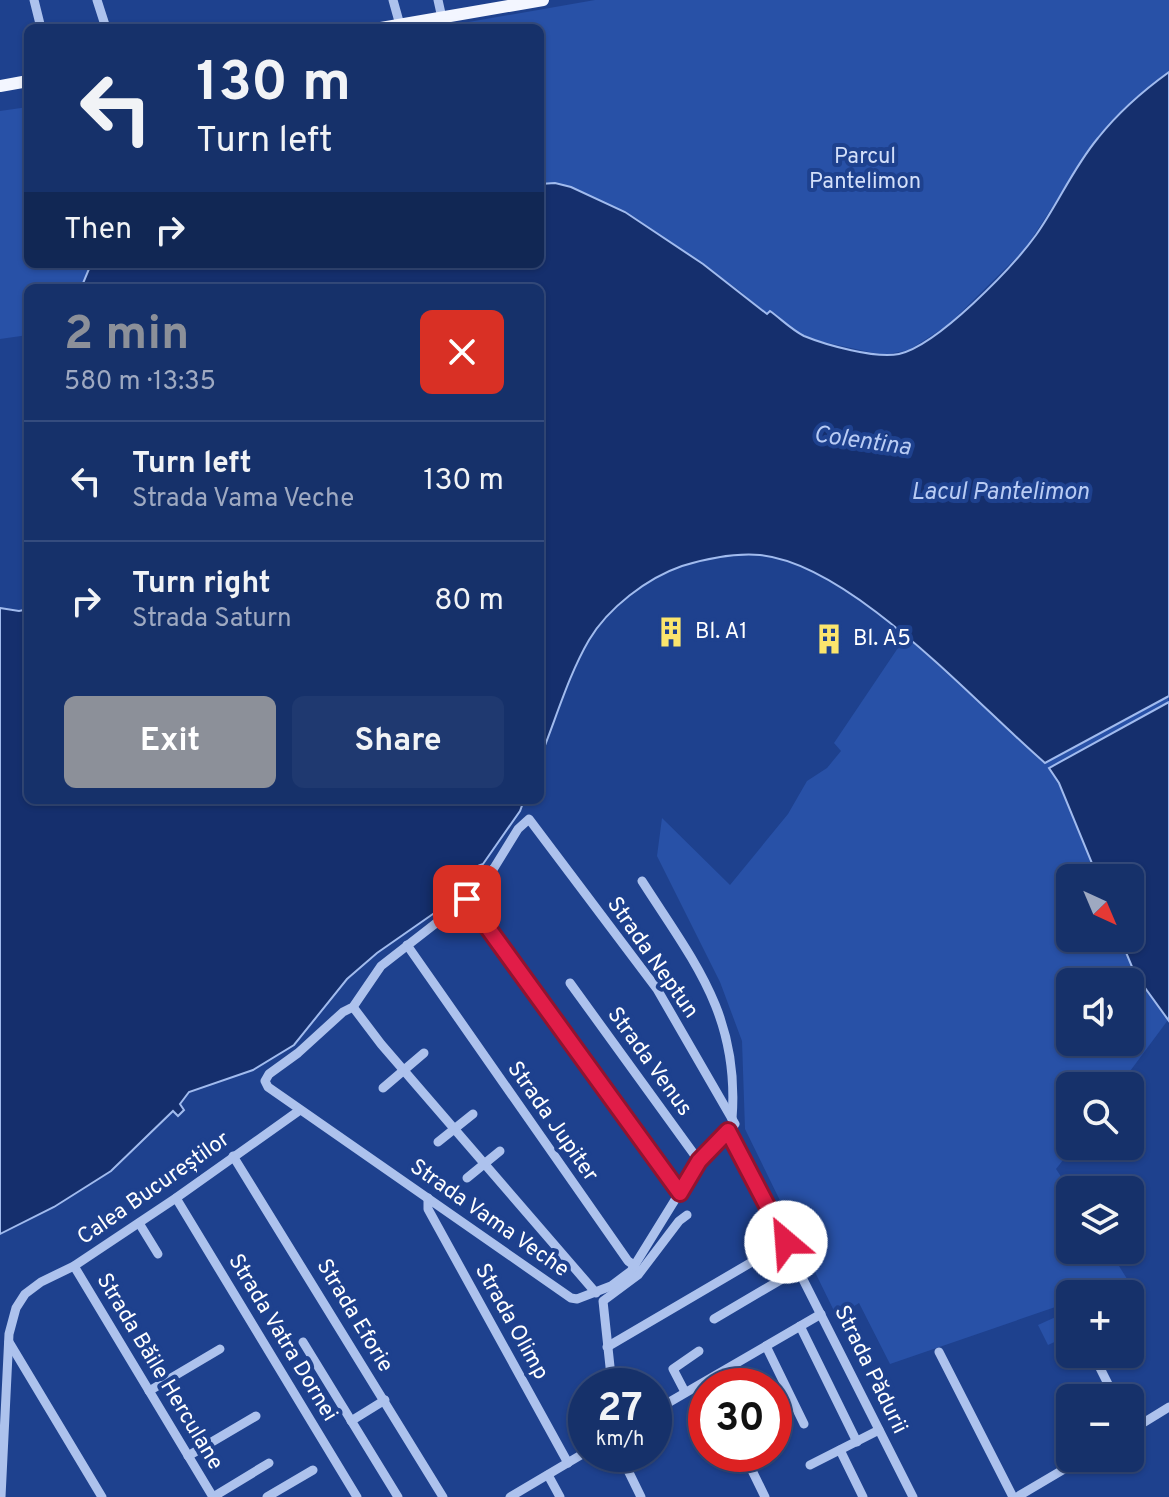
<!DOCTYPE html>
<html lang="en">
<head>
<meta charset="utf-8">
<style>
  body { margin:0; font-family:Overpass,sans-serif; background:#1f3970; color:#f1f3f6; height:100vh; display:flex; flex-direction:column; font-size:30px; white-space:nowrap }
  * { box-sizing:border-box; margin:0 }
  p { font-size:26px; color:#9ea9c1 }
  .icon { flex:none; width:44px; height:44px; fill:none; stroke:currentColor; stroke-width:2; stroke-linecap:round; stroke-linejoin:round }
  .map { position:relative; flex:1; overflow:hidden }
  .drawer { position:absolute; left:24px; top:284px; width:520px; height:520px; display:flex; flex-direction:column; background:#16316a; border-radius:12px; box-shadow:0 2px 6px #0004,0 0 0 2px #354c7e }
  .drawer>* { flex:none }
  .banner { position:absolute; left:24px; top:24px; width:520px; height:244px; border-radius:12px; box-shadow:0 2px 6px #0004,0 0 0 2px #354c7e; background:#16316a; color:#f1f3f6; overflow:hidden }
  .needle { width:52px; rotate:136deg }
  .buttons { position:absolute; left:1056px; top:864px; display:grid; gap:16px }
  .buttons a { display:grid; place-items:center; width:88px; height:88px; border-radius:12px; background:#16316a; box-shadow:0 2px 6px #0004,0 0 0 2px #354c7e; font-size:40px }
  .speed { position:absolute; left:568px; top:1368px; display:flex; gap:16px; font-size:40px; font-weight:700; text-align:center }
  .speed>* { display:grid; place-content:center; width:104px; height:104px; border-radius:50%; background:#16316a; box-shadow:0 2px 6px #0004,0 0 0 2px #354c7e; line-height:1 }
  .speed small { font-size:20px; font-weight:400 }
  .speed .limit { border:12px solid #d22; background:#fff; color:#111 }
  .pin { position:absolute; display:grid; place-items:center; width:68px; height:68px; color:#fff; margin:-34px; border-radius:16px; box-shadow:0 4px 12px #0006 }
  .me { position:absolute; width:88px; margin:-44px; rotate:333deg; stroke-linejoin:round; filter:drop-shadow(0 0 6px #0008) }
  .turn { display:flex; align-items:center; gap:28px; height:168px; padding:0 40px; font-size:36px }
  .turn .icon { width:104px; height:104px; stroke-width:2.5 }
  .turn b { display:block; font-size:56px; line-height:68px }
  .then { display:flex; align-items:center; height:76px; padding:0 40px; background:#0003; gap:16px; font-size:30px }
  .round { display:grid; place-items:center; flex:none; width:84px; height:84px; border-radius:12px; background:#1f3970 }
  .head { display:flex; align-items:center; justify-content:space-between; height:136px; padding:0 40px }
  h1 { font-size:48px; font-weight:700; line-height:60px; color:#8c9099 }
  .button { display:flex; gap:16px; margin-top:auto; padding:16px 40px }
  .button a { flex:1; height:92px; border-radius:12px; background:#8c9099; color:#fff; font-size:32px; font-weight:700; line-height:92px; text-align:center }
  .button a+a { background:#1f3970; color:#f1f3f6 }
  ul { padding:0; list-style:none }
  li { display:flex; align-items:center; gap:24px; height:120px; padding:0 40px; border-top:2px solid #354c7e }
  li div { flex:1 }
  li b { display:block; font-size:30px }
  li em { font-style:normal }
  .map>svg:first-child { display:block }
  .green { fill:#2851a7; fill-rule:evenodd }
  .water { fill:#152f6d; stroke:#a1bbee; stroke-width:2 }
  .lines { fill:none; stroke-linecap:round; stroke-linejoin:round }
  .minor { stroke:#adc2ed; stroke-width:9 }
  .major { stroke:#f3f6ff; stroke-width:12 }
  .route-casing { stroke:#92132f; stroke-width:20 }
  .route { stroke:#e11d48; stroke-width:14 }
  .labels { text-anchor:middle; dominant-baseline:central; stroke-width:8; stroke-linejoin:round; paint-order:stroke }
  .park-label { font-size:22px; fill:#d3dff9; stroke:#1e418e }
  .poi-label { font-size:22px; fill:#fff; stroke:#1e418e; text-anchor:start }
  .street-label { font-size:22px; fill:#fff; stroke:#1e418e }
  .water-label { font-size:24px; font-style:italic; fill:#b9ccf4; stroke:#1e418e }
</style>
</head>
<body>
<div class="map">
<svg width="1169" height="1497" viewBox="0 0 1169 1497">
  <rect width="100%" height="100%" fill="#1e418e"/>
  <g class="green">
    <polygon points="595,0 1169,0 1169,72 1098,137 1025,249 948,325 909,350 883,355 819,341 802,335 770,311 767,315 740,291 637,219 555,183 540,184 540,28 434,28"/>
    <polygon points="28,107 28,264 91,264 81,288 28,288 28,335 0,339 0,111"/>
    <path d="M906,636L1045,763L1169,696V702L1049,768L1059,783L1098,878H1070V938H1120L1135,974L1168,1020L1119,1086H1070V1146H1074L1056,1169L1070,1190V1250H1109L1129,1282L1094,1294H1070V1302L890,1364L859,1303L837,1317L745,1129L742,1041L720,982L657,856L662,818L730,885L788,814L807,781L827,768L841,751L834,743ZM1070,982H1130V1042H1070Z"/>
    <polygon points="1069,1311 1070,1335 1048,1345 1038,1325"/>
  </g>
  <g class="water">
    <path d="M1169,72V696L1045,763C975,703 852,564 760,555C736,553 705,559 682,566C647,578 608,608 589,640C568,676 556,719 540,758V288H81L91,264H540V184L555,183L571,187L625,212L703,264L767,314L770,311C781,319 792,330 804,336C826,345 876,359 899,354C938,345 1012,268 1036,235C1058,204 1073,168 1098,138C1117,114 1144,90 1169,72Z"/>
    <polygon points="0,608 19,611 28,609 28,800 524,800 520,811 483,864 475,867 450,895 453,900 377,953 347,979 294,1045 253,1070 189,1092 180,1104 184,1110 178,1116 173,1111 111,1171 54,1207 0,1234"/>
    <polygon points="1169,702 1169,1021 1135,974 1120,938 1130,938 1130,878 1098,878 1059,783 1049,768"/>
  </g>
  <g class="lines">
    <g class="minor">
      <polyline points="34,0 41,28"/>
      <polyline points="97,0 106,28"/>
      <polyline points="393,0 400,25"/>
      <polyline points="438,0 442,18"/>
      <polygon points="529,819 657,989 735,1124 699,1161 631,1271 611,1286 577,1299 571,1298 268,1087 265,1081 269,1074 298,1053 343,1012 353,1007 381,966 467,899 494,868 518,829"/>
      <path d="M642,881C694,962 740,1016 732,1119"/>
      <polyline points="467,899 680,1193"/>
      <polyline points="407,945 628,1261 635,1266"/>
      <polyline points="570,983 699,1161"/>
      <polyline points="353,1007 381,1044 596,1293"/>
      <polyline points="383,1088 424,1053"/>
      <polyline points="728,1131 913,1497"/>
      <polyline points="438,1142 473,1114"/>
      <polyline points="233,1156 443,1497"/>
      <polyline points="467,1178 500,1151"/>
      <polyline points="176,1198 357,1497"/>
      <polyline points="428,1198 428,1209 568,1463"/>
      <polyline points="139,1223 158,1254"/>
      <polyline points="74,1266 213,1497"/>
      <polyline points="714,1319 799,1269"/>
      <polyline points="800,1326 857,1442"/>
      <polyline points="9,1342 102,1497"/>
      <polyline points="303,1342 398,1497"/>
      <polyline points="766,1346 804,1424"/>
      <polyline points="607,1347 786,1242"/>
      <polyline points="939,1352 1013,1497"/>
      <polyline points="1093,1354 1115,1398"/>
      <polyline points="611,1376 603,1301 638,1275 679,1221 687,1215"/>
      <polyline points="149,1391 220,1349"/>
      <polyline points="685,1392 673,1369 699,1351"/>
      <polyline points="654,1411 821,1314"/>
      <polyline points="351,1421 385,1400"/>
      <polyline points="1130,1431 1169,1407"/>
      <polyline points="840,1450 863,1497"/>
      <polyline points="620,1454 641,1497"/>
      <polyline points="744,1454 765,1497"/>
      <polyline points="188,1456 256,1416"/>
      <polyline points="810,1465 879,1430"/>
      <polyline points="548,1475 560,1497"/>
      <polyline points="1,1497 9,1334 16,1308 25,1294 41,1282 74,1266 176,1198 300,1110"/>
      <polyline points="213,1497 269,1463"/>
      <polyline points="267,1497 313,1470"/>
      <polyline points="510,1497 586,1452"/>
      <polyline points="1017,1497 1083,1458"/>
    </g>
    <g class="major">
      <polyline points="381,28 543,0"/>
      <polyline points="0,86 28,81"/>
    </g>
  </g>
  <g class="lines">
    <g class="route-casing">
      <polyline id="route" points="467,899 680,1193 699,1161 728,1131 786,1242"/>
    </g>
    <use href="#route" class="route"/>
  </g>
  <defs>
    <g id="building-bare" transform="scale(2.4)"><path d="M-4-6H4V6H1V3H-1V6H-4ZM-2.5-4.3h1.7v1.8h-1.7ZM.8-4.3h1.7v1.8H.8ZM-2.5-1h1.7V.8h-1.7ZM.8-1h1.7V.8H.8Z" fill="#fbe56d" stroke="#1e418e" stroke-width="2.5" paint-order="stroke"/></g>
  </defs>
  <g fill-rule="evenodd">
    <use href="#building-bare" x="671" y="632"/>
    <use href="#building-bare" x="829" y="639"/>
  </g>
  <g class="labels">
    <g class="park-label">
      <text x="865" y="157">Parcul<tspan x="865" dy="25">Pantelimon</tspan></text>
    </g>
    <g class="poi-label">
      <text x="695" y="632">Bl. A1</text>
      <text x="853" y="639">Bl. A5</text>
    </g>
    <g class="street-label">
      <text transform="translate(652 958) rotate(55)">Strada Neptun</text>
      <text transform="translate(649 1062) rotate(54)">Strada Venus</text>
      <text transform="translate(552 1122) rotate(55)">Strada Jupiter</text>
      <text transform="translate(154 1189) rotate(-35)">Calea Bucureștilor</text>
      <text transform="translate(489 1219) rotate(35)">Strada Vama Veche</text>
      <text transform="translate(354 1316) rotate(59)">Strada Eforie</text>
      <text transform="translate(511 1322) rotate(61)">Strada Olimp</text>
      <text transform="translate(282 1338) rotate(59)">Strada Vatra Dornei</text>
      <text transform="translate(870 1370) rotate(64)">Strada Pădurii</text>
      <text transform="translate(159 1372) rotate(59)">Strada Băile Herculane</text>
    </g>
    <g class="water-label">
      <text transform="translate(862 442) rotate(8)">Colentina</text>
      <text x="1000" y="493">Lacul Pantelimon</text>
    </g>
  </g>
</svg>
<div class="buttons">
<a><svg class="needle" viewBox="-14 -14 28 28"><path d="M0-13l5 13h-10z" fill="#e53935"/><path d="M0 13l5-13h-10z" fill="#9ea9c1"/></svg></a>
<a><svg class="icon" aria-label="sound" viewBox="0 0 24 24"><path d="M4 9h4l5-4v14l-5-4H4zM17 9q2 3 0 6"/></svg></a>
<a><svg class="icon" aria-label="search" viewBox="0 0 24 24"><circle cx="10" cy="10" r="6"/><path d="M15 15l6 6"/></svg></a>
<a><svg class="icon" aria-label="layers" viewBox="0 0 24 24"><path d="M12 4l9 5-9 5-9-5zM3 14l9 5 9-5"/></svg></a>
<a>+</a>
<a>−</a>
</div>
<div class="speed"><div>27<small>km/h</small></div><div class="limit">30</div></div>
<div class="pin" style="left:467px;top:899px;background:#d93025"><svg class="icon" aria-label="arrive" viewBox="0 0 24 24"><path d="M6 21V4h12l-3 4 3 4H6"/></svg></div>
<svg class="me" style="left:786px;top:1242px" viewBox="-20 -20 40 40"><circle r="19" fill="#fff"/><path d="M0-13L10 11 0 6-10 11z" fill="#e11d48"/></svg>
<div class="banner">
<div class="turn"><svg class="icon" aria-label="left" viewBox="0 0 24 24"><path d="M17 20v-9H6M10 6l-5 5 5 5"/></svg><div><b>130 m</b>Turn left</div></div>
<div class="then">Then<svg class="icon" aria-label="right" viewBox="0 0 24 24"><path d="M7 20v-9h11M14 6l5 5-5 5"/></svg></div>
</div>
<section class="drawer">
<div class="head"><div><h1>2 min</h1><p>580 m · 13:35</p></div><a class="round" style="background:#d93025;color:#fff"><svg class="icon" aria-label="close" viewBox="0 0 24 24"><path d="M6 6l12 12M18 6L6 18"/></svg></a></div>
<ul>
<li><svg class="icon" aria-label="left" viewBox="0 0 24 24"><path d="M17 20v-9H6M10 6l-5 5 5 5"/></svg><div><b>Turn left</b><p>Strada Vama Veche</p></div><em>130 m</em></li>
<li><svg class="icon" aria-label="right" viewBox="0 0 24 24"><path d="M7 20v-9h11M14 6l5 5-5 5"/></svg><div><b>Turn right</b><p>Strada Saturn</p></div><em>80 m</em></li>
</ul>
<div class="button"><a>Exit</a><a>Share</a></div>
</section>
</div>
</body>
</html>
